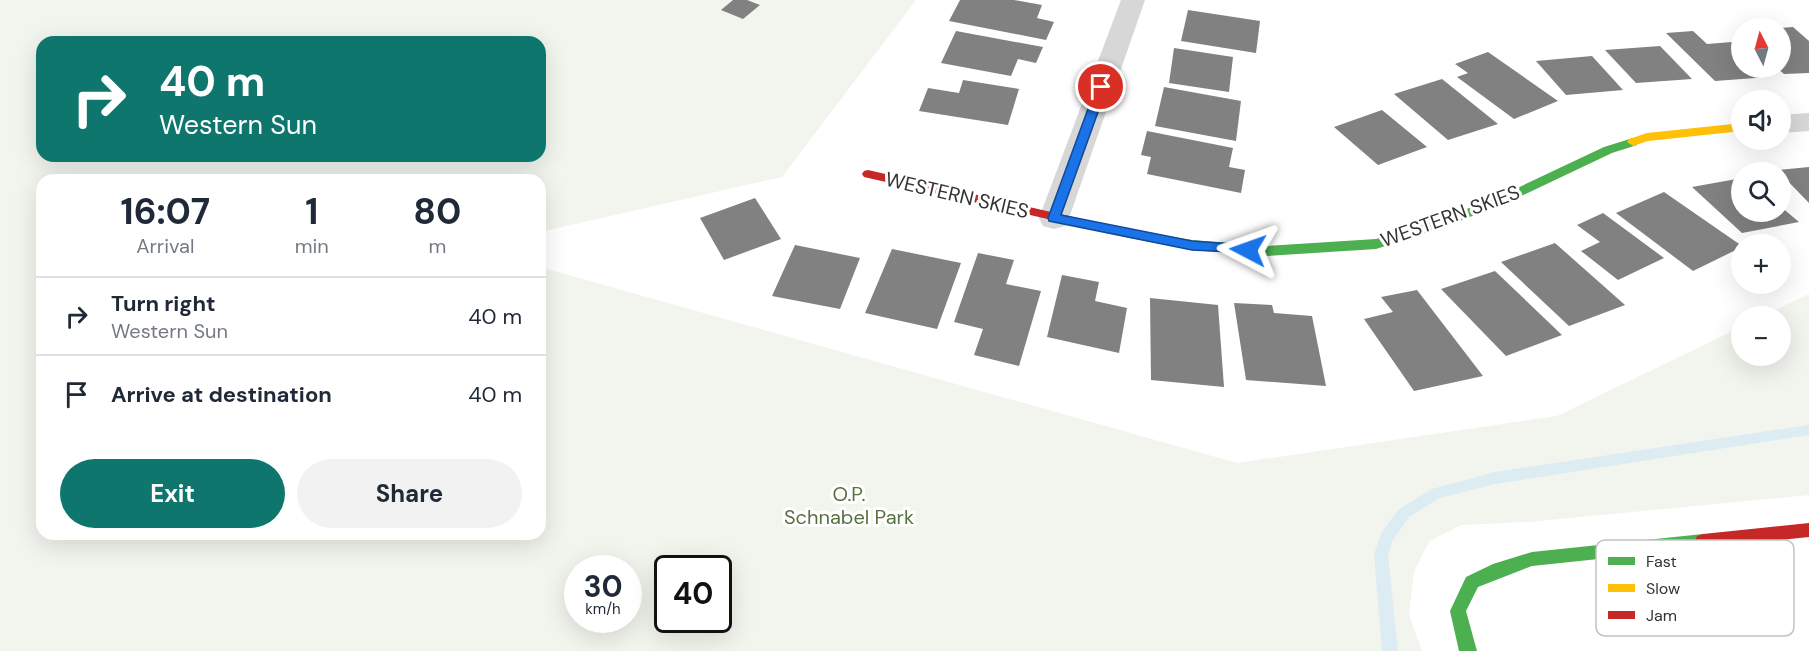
<!DOCTYPE html>
<html lang="en">
<head>
<meta charset="utf-8">
<style>
  body { margin:0; font-family:"DM Sans",sans-serif; background:#f2f2f3; color:#1f2937; height:100vh; display:flex; flex-direction:column; font-size:22px; white-space:nowrap }
  * { box-sizing:border-box; margin:0 }
  p { font-size:20px; color:#747a83 }
  .icon { flex:none; width:33px; height:33px; fill:none; stroke:currentColor; stroke-width:2; stroke-linecap:round; stroke-linejoin:round }
  .map { position:relative; flex:1; overflow:hidden }
  .details { position:absolute; left:36px; top:174px; width:510px; height:366px; display:flex; flex-direction:column; background:#fff; border-radius:18px; box-shadow:0 6px 24px #0002 }
  .details>* { flex:none }
  .guide { position:absolute; left:36px; top:36px; width:510px; height:126px; border-radius:18px; box-shadow:0 6px 24px #0002; background:#0f766e; color:#fff; overflow:hidden }
  .needle { width:39px; rotate:354deg }
  .tools { position:absolute; left:1731px; top:18px; display:grid; gap:12px }
  .tools a { display:grid; place-items:center; width:60px; height:60px; border-radius:50%; background:#fff; box-shadow:0 6px 24px #0002; font-size:30px }
  .speed { position:absolute; left:564px; top:555px; display:flex; gap:12px; font-size:30px; font-weight:700; text-align:center }
  .speed>* { display:grid; place-content:center; width:78px; height:78px; border-radius:50%; background:#fff; box-shadow:0 6px 24px #0002; line-height:1 }
  .speed small { font-size:15px; font-weight:400 }
  .speed .limit { border:3px solid #111; border-radius:9px; background:#fff; color:#111 }
  .pin { position:absolute; display:grid; place-items:center; width:51px; height:51px; color:#fff; margin:-26px; border:3px solid #fff; border-radius:50%; box-shadow:0 2px 6px #0007 }
  .me { position:absolute; width:66px; margin:-33px; rotate:274deg; stroke-linejoin:round; filter:drop-shadow(0 0 4px #0008) }
  .turn { display:flex; align-items:center; gap:21px; height:126px; padding:0 24px; font-size:27px }
  .turn .icon { width:78px; height:78px; stroke-width:2.5 }
  .turn b { display:block; font-size:42px; line-height:51px }
  .eta { display:flex; justify-content:space-evenly; align-items:center; height:102px; text-align:center }
  .eta b { font-size:36px; font-weight:700; line-height:42px }
  .primary-button { display:flex; gap:12px; margin-top:auto; padding:12px 24px }
  .primary-button a { flex:1; height:69px; border-radius:36px; background:#0f766e; color:#fff; font-size:24px; font-weight:700; line-height:69px; text-align:center }
  .primary-button a+a { background:#f2f2f3; color:#1f2937 }
  ul { padding:0; list-style:none }
  li { display:flex; align-items:center; gap:18px; height:78px; padding:0 24px; border-top:2px solid #e0e1e3 }
  li div { flex:1 }
  li b { display:block; font-size:22px }
  li em { font-style:normal }
  .map>svg:first-child { display:block }
  .green { fill:#f1f5ed; fill-rule:evenodd }
  .lines { fill:none; stroke-linecap:round; stroke-linejoin:round }
  .stream { fill:#ddebf3; fill-rule:evenodd }
  .building { fill:#818181 }
  .street { fill:#d7d7d7; fill-rule:evenodd }
  .fast { fill:#4caf50; fill-rule:evenodd }
  .slow { fill:#ffc107; fill-rule:evenodd }
  .jam { fill:#c62828; fill-rule:evenodd }
  .route { fill:#1a73e8; stroke:#114b97; stroke-width:1.5 }
  .labels { text-anchor:middle; dominant-baseline:central; stroke-width:6; stroke-linejoin:round; paint-order:stroke }
  .street-label { font-size:20px; fill:#333; stroke:#fff }
  .park-label { font-size:20px; fill:#56703f; stroke:#fff }
  .key { fill:#fff; stroke:#c2c2c2; stroke-width:1.5 }
  .key-label { font-size:16px; fill:#333 }
</style>
</head>
<body>
<div class="map">
<svg width="1809" height="651" viewBox="0 0 1809 651">
  <rect width="100%" height="100%" fill="#fff"/>
  <path class="green" d="M0,0H916L782,177L540,232V180H42V534H540V267L1237,463L1557,416L1741,327L1742,356H1780V316H1762L1809,294V495L1528,522L1462,525L1429,541L1414,572L1409,615L1422,651H0ZM42,42H540V156H42ZM578,568H628V620H578ZM668,568H718V620H668Z"/>
  <g class="lines">
    <polygon class="stream" points="1809,425 1809,435 1495,484 1440,498 1409,517 1393,540 1388,554 1398,651 1382,651 1374,554 1382,532 1399,509 1432,489 1495,472"/>
  </g>
  <g class="building">
    <polygon points="733,0 747,0 760,5 743,19 721,10"/>
    <polygon points="960,0 1014,0 1042,5 1037,18 1054,22 1046,40 949,21"/>
    <polygon points="1188,10 1260,21 1256,53 1181,41"/>
    <polygon points="1793,27 1809,41 1809,73 1784,74 1777,68 1780,68 1780,28"/>
    <polygon points="956,31 1043,47 1036,63 1018,59 1011,76 941,63"/>
    <polygon points="1693,31 1707,44 1732,42 1742,51 1742,68 1759,68 1769,77 1715,81 1666,33"/>
    <polygon points="1660,46 1692,79 1636,83 1605,50"/>
    <polygon points="1174,48 1233,57 1229,92 1169,83"/>
    <polygon points="1488,52 1558,101 1514,119 1457,77 1468,73 1455,64"/>
    <polygon points="1592,56 1623,90 1566,95 1536,61"/>
    <polygon points="1442,79 1498,124 1448,140 1394,94"/>
    <polygon points="963,80 1019,89 1008,125 919,111 928,88 959,93"/>
    <polygon points="1164,87 1241,101 1236,141 1155,126"/>
    <polygon points="1382,110 1427,147 1378,165 1334,127"/>
    <polygon points="1147,131 1233,148 1229,167 1245,170 1241,193 1147,174 1151,157 1141,155"/>
    <polygon points="1809,167 1809,203 1777,170"/>
    <polygon points="1742,178 1742,212 1780,212 1780,206 1799,222 1742,233 1692,187"/>
    <polygon points="1664,192 1742,246 1742,247 1693,271 1616,213"/>
    <polygon points="755,198 781,239 724,260 700,218"/>
    <polygon points="1603,213 1664,258 1618,280 1581,251 1600,242 1577,225"/>
    <polygon points="1555,243 1625,305 1569,326 1501,262"/>
    <polygon points="795,245 860,258 840,309 772,296"/>
    <polygon points="892,249 961,263 937,329 865,313"/>
    <polygon points="978,253 1014,260 1006,284 1041,291 1019,366 974,355 983,329 954,322"/>
    <polygon points="1495,271 1562,335 1506,356 1441,289"/>
    <polygon points="1062,275 1099,282 1095,301 1127,308 1119,353 1047,337"/>
    <polygon points="1417,290 1483,376 1414,391 1364,319 1393,312 1381,297"/>
    <polygon points="1150,298 1218,305 1224,387 1151,380"/>
    <polygon points="1234,303 1272,305 1274,313 1312,316 1326,386 1246,380"/>
  </g>
  <g class="lines">
    <g class="street">
      <polygon points="1121,0 1145,0 1069,218 1065,226 1054,229 1043,226 1039,218"/>
      <polygon points="1809,113 1809,131 1780,133 1780,115"/>
    </g>
    <g class="fast">
      <polygon points="1633,138 1637,139 1637,145 1612,153 1519,197 1455,223 1376,249 1267,256 1192,250 1130,238 1124,234 1130,230 1192,240 1267,246 1376,239 1447,217 1511,191 1604,147"/>
      <polygon points="1703,534 1709,536 1711,541 1709,546 1703,548 1532,566 1478,587 1466,611 1477,651 1459,651 1450,611 1466,577 1493,564 1532,552"/>
    </g>
    <polygon class="slow" points="1742,123 1742,131 1648,141 1633,146 1627,142 1629,139 1647,133"/>
    <g class="jam">
      <polygon points="868,170 1130,230 1136,234 1130,238 864,177 862,174 864,171"/>
      <polygon points="1809,523 1809,537 1703,548 1697,546 1695,541 1697,536 1703,534"/>
    </g>
  </g>
  <polygon class="route" points="1101,84 1107,87 1061,215 1192,241 1248,245 1253,246 1255,250 1253,253 1192,250 1049,221 1048,218 1096,87"/>
  <g class="labels">
    <g class="street-label">
      <text transform="translate(957 195) rotate(13)">WESTERN SKIES</text>
      <text transform="translate(1450 216) rotate(-20)">WESTERN SKIES</text>
    </g>
    <g class="park-label">
      <text x="849" y="494">O.P.<tspan x="849" dy="23">Schnabel Park</tspan></text>
    </g>
  </g>
  <rect x="1596" y="540" width="198" height="96" rx="9" class="key"/>
  <rect x="1608" y="557" width="27" height="8" fill="#4caf50"/>
  <rect x="1608" y="584" width="27" height="8" fill="#ffc107"/>
  <rect x="1608" y="611" width="27" height="8" fill="#c62828"/>
  <g class="key-label">
    <text x="1646" y="567">Fast</text>
    <text x="1646" y="594">Slow</text>
    <text x="1646" y="621">Jam</text>
  </g>
</svg>
<div class="tools">
<a><svg class="needle" viewBox="-14 -14 28 28"><path d="M0-13l5 13h-10z" fill="#e53935"/><path d="M0 13l5-13h-10z" fill="#747a83"/></svg></a>
<a><svg class="icon" aria-label="sound" viewBox="0 0 24 24"><path d="M4 9h4l5-4v14l-5-4H4zM17 9q2 3 0 6"/></svg></a>
<a><svg class="icon" aria-label="search" viewBox="0 0 24 24"><circle cx="10" cy="10" r="6"/><path d="M15 15l6 6"/></svg></a>
<a>+</a>
<a>−</a>
</div>
<div class="speed"><div>30<small>km/h</small></div><div class="limit">40</div></div>
<div class="pin" style="left:1101px;top:87px;background:#d93025"><svg class="icon" aria-label="arrive" viewBox="0 0 24 24"><path d="M6 21V4h12l-3 4 3 4H6"/></svg></div>
<svg class="me" style="left:1248px;top:250px" viewBox="-20 -20 40 40"><path d="M0-17L14 15 0 8-14 15z" fill="#1a73e8" stroke="#fff" stroke-width="4"/></svg>
<div class="guide">
<div class="turn"><svg class="icon" aria-label="right" viewBox="0 0 24 24"><path d="M7 20v-9h11M14 6l5 5-5 5"/></svg><div><b>40 m</b>Western Sun</div></div>
</div>
<section class="details">
<div class="eta">
<div><b>16:07</b><p>Arrival</p></div>
<div><b>1</b><p>min</p></div>
<div><b>80</b><p>m</p></div>
</div>
<ul>
<li><svg class="icon" aria-label="right" viewBox="0 0 24 24"><path d="M7 20v-9h11M14 6l5 5-5 5"/></svg><div><b>Turn right</b><p>Western Sun</p></div><em>40 m</em></li>
<li><svg class="icon" aria-label="arrive" viewBox="0 0 24 24"><path d="M6 21V4h12l-3 4 3 4H6"/></svg><div><b>Arrive at destination</b></div><em>40 m</em></li>
</ul>
<div class="primary-button"><a>Exit</a><a>Share</a></div>
</section>
</div>
</body>
</html>
